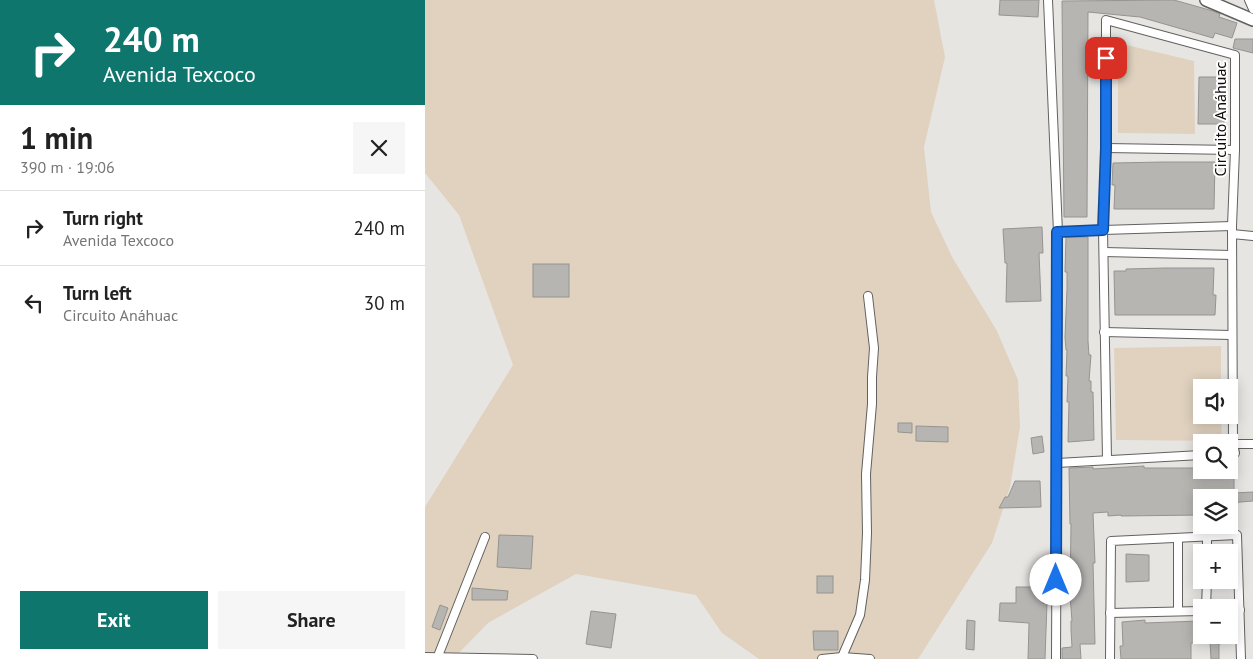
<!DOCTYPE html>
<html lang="en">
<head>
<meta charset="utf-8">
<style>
  body { margin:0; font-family:"PT Sans",sans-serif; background:#f6f6f6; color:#222; height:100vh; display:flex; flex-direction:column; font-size:19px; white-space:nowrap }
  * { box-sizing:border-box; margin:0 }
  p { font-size:16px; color:#767676 }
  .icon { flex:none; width:28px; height:28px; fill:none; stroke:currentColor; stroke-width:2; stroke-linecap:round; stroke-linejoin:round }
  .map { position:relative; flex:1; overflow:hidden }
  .panel { display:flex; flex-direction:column; background:#fff; width:425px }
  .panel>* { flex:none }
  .banner { background:#0f766e; color:#fff; overflow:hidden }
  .tools { position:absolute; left:768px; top:379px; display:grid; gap:10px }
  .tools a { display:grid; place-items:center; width:45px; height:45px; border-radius:0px; background:#fff; box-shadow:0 2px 12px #0003; font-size:25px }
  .pin { position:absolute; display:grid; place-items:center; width:42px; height:42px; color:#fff; margin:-21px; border-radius:10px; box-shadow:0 2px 8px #0006 }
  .me { position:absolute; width:55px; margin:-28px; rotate:0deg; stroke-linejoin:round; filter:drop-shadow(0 0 4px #0008) }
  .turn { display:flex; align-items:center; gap:18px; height:105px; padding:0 20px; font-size:22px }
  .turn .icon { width:65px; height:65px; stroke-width:2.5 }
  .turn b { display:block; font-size:35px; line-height:42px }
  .round { display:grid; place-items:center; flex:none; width:52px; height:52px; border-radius:0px; background:#f6f6f6 }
  .summary { display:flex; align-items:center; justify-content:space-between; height:85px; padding:0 20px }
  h1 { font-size:30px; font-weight:700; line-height:38px }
  .primary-button { display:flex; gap:10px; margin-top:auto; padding:10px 20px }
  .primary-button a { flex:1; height:58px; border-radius:0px; background:#0f766e; color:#fff; font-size:20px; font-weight:700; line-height:58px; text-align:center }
  .primary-button a+a { background:#f6f6f6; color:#222 }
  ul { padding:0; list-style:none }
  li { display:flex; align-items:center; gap:15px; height:75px; padding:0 20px; border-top:1px solid #e0e0e0 }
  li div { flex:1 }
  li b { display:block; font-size:19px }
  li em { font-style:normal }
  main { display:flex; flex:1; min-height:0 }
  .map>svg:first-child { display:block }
  .green { fill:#e0d2bf }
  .building { fill:#b7b5b2; stroke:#969491 }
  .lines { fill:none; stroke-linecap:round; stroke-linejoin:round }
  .street-casing { stroke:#63615f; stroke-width:10 }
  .secondary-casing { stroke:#63615f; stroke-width:14 }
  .street { stroke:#fff; stroke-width:8 }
  .secondary { stroke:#fff; stroke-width:11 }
  .route-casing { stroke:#114b97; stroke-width:12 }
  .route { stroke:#1a73e8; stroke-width:9 }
  .labels { text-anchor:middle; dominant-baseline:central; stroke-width:4; stroke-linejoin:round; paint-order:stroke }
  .street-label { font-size:16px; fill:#0e0d0c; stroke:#fff }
</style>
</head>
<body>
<main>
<section class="panel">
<div class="banner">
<div class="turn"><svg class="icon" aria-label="right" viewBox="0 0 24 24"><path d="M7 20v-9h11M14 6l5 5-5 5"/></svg><div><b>240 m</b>Avenida Texcoco</div></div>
</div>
<div class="summary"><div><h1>1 min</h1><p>390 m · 19:06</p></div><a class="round"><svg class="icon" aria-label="close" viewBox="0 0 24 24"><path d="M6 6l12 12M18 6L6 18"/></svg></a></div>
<ul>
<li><svg class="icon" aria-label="right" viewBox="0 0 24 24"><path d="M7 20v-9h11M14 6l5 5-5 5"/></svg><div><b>Turn right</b><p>Avenida Texcoco</p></div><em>240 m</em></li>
<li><svg class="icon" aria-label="left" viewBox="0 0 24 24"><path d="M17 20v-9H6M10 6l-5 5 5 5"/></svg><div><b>Turn left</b><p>Circuito Anáhuac</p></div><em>30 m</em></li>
</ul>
<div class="primary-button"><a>Exit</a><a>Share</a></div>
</section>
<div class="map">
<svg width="828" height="659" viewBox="0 0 828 659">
  <rect width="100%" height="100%" fill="#e7e5e2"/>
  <g class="green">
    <polygon points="0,0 509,0 520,57 499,147 506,212 527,257 572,331 593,380 595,427 585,487 567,543 493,659 334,659 297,633 271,595 151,574 63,623 28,659 0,659 0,507 88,365 34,215 0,173"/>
    <polygon points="693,43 769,61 770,134 693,133"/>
    <polygon points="796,346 796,387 776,388 776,415 796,415 797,441 691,440 689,348"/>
  </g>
  <g class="building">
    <polygon points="575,0 614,0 613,17 574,15"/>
    <polygon points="749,0 788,11 795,14 794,17 812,23 807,38 790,33 788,38 715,17 663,12 662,217 639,217 637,1"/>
    <polygon points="810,39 828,39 828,53 808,48"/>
    <polygon points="774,77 799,77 799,124 773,124"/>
    <polygon points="739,162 790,162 789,209 689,209 690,185 687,185 688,163"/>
    <polygon points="617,227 618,253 614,253 616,301 581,302 582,263 580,263 578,229"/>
    <polygon points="641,237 663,237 663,341 664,355 666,355 664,381 666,381 666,392 668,392 669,440 643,442 644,402 642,402 643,376 641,376 642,350 641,350 640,337 642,289 642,272 640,272"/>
    <rect x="108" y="264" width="36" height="33"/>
    <polygon points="740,268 789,268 788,295 791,295 790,315 690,315 689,271 701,271 701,269"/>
    <polygon points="473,423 487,423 487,433 473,432"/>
    <polygon points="491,426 523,427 523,442 491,441"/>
    <polygon points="617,436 619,452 608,454 606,438"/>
    <polygon points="719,466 719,468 776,468 776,470 809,470 809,493 828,492 828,501 804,503 804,498 776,498 776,515 696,516 696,515 683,516 683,512 668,513 670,563 668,563 670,644 655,644 656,659 637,659 637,648 647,647 646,630 646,621 647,621 645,595 646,524 645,524 644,468 668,467 668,469"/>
    <polygon points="590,481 615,481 616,507 574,508 580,497 583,497"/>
    <polygon points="74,535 108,536 106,569 72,567"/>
    <polygon points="701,554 724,555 724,581 701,582"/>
    <rect x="392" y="576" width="16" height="17"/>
    <polygon points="591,587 619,587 618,603 622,603 620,659 603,659 604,623 574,621 575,603 591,603"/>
    <polygon points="47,588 83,591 82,600 47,600"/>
    <polygon points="15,605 23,608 15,630 7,627"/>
    <polygon points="166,611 191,614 186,648 161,644"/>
    <polygon points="542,620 550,621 549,650 541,649"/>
    <polygon points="720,620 720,623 774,621 776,622 776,635 801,635 802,641 799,642 799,643 794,644 794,659 786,659 785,642 766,643 766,659 696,659 695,646 698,646 697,622"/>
    <polygon points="388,631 413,631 413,650 389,650"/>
  </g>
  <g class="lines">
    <g class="street-casing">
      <g id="street">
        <polyline points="623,0 633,232 631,659"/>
        <polyline points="824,0 828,9"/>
        <polyline points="681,148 810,150"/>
        <polyline points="633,232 678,230 807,226"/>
        <polyline points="807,234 828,236"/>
        <polyline points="679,252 807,255"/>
        <polyline points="679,332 806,335"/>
        <polyline points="808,444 828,444"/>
        <polyline points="682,459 678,230 681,148 681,20 810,55 810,150 807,226 808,444 810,453 804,454"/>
        <polyline points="632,463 776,455"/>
        <polyline points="753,538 753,611"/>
        <polyline points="782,552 782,536"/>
        <polyline points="781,608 782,580"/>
        <polyline points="804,610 815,610"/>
        <polyline points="685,613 776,611"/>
        <polyline points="13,656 60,537"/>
        <polyline points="0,657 108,659"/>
        <polyline points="417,657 435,615 440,580 442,533 441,474 447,404 447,377 449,348 443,296"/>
        <polyline points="397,659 417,657 445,659"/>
        <polyline points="685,659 686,541 812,535 816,659"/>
      </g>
    </g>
    <g class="secondary-casing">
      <polyline id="secondary" points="781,0 828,20"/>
    </g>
    <use href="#street" class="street"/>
    <use href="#secondary" class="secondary"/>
  </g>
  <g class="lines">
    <g class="route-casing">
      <polyline id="route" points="631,580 632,232 678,230 681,148 681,58"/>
    </g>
    <use href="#route" class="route"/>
  </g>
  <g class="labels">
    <g class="street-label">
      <text transform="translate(795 119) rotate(-90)">Circuito Anáhuac</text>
    </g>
  </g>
</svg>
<div class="tools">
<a><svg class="icon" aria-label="sound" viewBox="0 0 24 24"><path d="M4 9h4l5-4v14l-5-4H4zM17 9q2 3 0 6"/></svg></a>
<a><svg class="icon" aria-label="search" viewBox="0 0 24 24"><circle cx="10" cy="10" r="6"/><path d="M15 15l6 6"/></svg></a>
<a><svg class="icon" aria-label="layers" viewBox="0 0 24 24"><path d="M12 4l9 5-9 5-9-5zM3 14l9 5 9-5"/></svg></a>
<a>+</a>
<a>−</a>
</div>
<div class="pin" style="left:681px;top:58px;background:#d93025"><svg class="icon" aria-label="arrive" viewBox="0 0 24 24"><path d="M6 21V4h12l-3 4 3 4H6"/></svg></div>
<svg class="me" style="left:631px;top:580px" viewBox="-20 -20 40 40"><circle r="19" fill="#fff"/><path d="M0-13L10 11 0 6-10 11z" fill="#1a73e8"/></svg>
</div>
</main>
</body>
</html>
